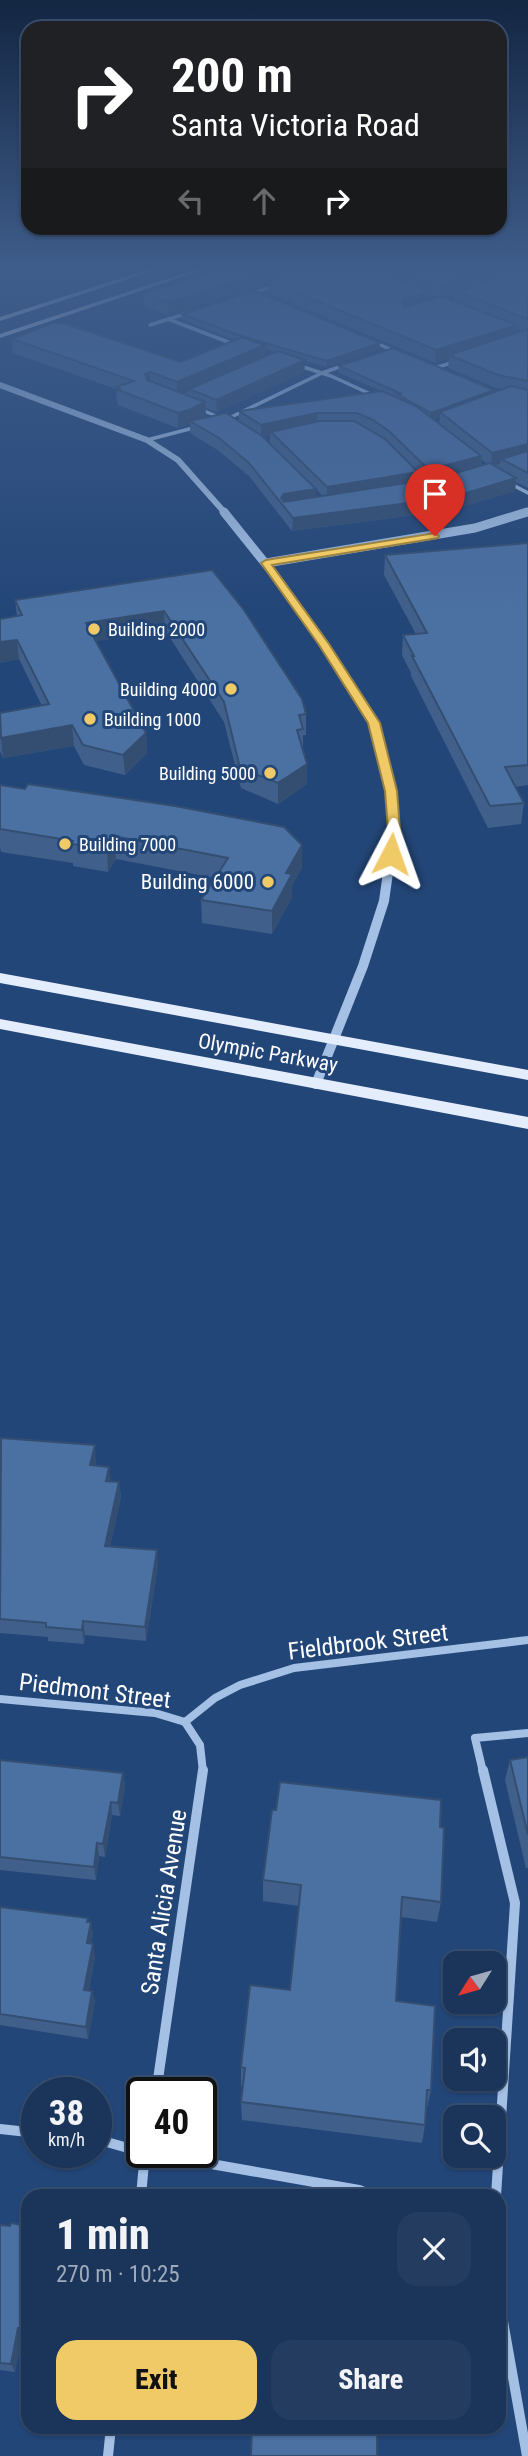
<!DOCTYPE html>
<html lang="en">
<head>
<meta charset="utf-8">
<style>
  body { margin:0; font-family:"Roboto Condensed",sans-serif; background:#233c60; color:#f1f3f6; height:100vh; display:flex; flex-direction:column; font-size:26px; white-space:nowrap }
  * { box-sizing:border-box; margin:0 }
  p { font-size:23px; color:#9faabb }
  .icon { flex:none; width:38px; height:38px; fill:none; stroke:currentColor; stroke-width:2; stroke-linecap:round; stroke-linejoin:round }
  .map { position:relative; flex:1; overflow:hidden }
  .drawer { position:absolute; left:21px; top:2189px; width:485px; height:245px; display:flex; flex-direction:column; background:#1a345a; border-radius:21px; box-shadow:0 2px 5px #0004,0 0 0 2px #384f70 }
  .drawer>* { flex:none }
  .banner { position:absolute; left:21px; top:21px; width:486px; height:214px; border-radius:21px; box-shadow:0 2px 5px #0004,0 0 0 2px #384f70; background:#202124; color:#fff; overflow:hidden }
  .needle { width:46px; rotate:233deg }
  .buttons { position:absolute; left:443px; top:1951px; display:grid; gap:14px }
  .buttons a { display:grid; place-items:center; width:63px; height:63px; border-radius:14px; background:#1a345a; box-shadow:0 2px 5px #0004,0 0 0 2px #384f70; font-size:35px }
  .speed { position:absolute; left:21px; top:2077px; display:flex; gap:14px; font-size:35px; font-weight:700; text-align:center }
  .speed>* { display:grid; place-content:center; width:91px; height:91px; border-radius:50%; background:#1a345a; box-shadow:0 2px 5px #0004,0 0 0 2px #384f70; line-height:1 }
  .speed small { font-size:18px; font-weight:400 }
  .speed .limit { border:4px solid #111; border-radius:10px; background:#fff; color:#111 }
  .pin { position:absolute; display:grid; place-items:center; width:60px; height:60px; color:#fff; margin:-72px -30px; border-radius:50% 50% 50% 0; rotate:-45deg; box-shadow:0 0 7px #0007 }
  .pin .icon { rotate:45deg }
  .me { position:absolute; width:77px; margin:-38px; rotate:4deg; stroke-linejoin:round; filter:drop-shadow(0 0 5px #0008) }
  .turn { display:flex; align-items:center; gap:24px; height:147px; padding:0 35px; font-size:32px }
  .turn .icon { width:91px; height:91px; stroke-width:2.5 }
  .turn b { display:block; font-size:49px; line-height:60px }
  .lanes { display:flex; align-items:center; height:66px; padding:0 35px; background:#0003; justify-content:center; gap:35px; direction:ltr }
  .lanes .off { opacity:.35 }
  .round { display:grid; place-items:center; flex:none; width:74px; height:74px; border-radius:21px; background:#233c60 }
  .headline { display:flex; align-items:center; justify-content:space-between; height:119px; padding:0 35px }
  h1 { font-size:42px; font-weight:800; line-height:52px }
  .action { display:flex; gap:14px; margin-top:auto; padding:14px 35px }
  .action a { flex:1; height:80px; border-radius:21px; background:#efca67; color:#111; font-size:28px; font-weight:800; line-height:80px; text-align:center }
  .action a+a { background:#233c60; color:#f1f3f6 }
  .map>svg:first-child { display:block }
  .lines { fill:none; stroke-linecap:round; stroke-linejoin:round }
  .minor-far2 { stroke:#a4c0e4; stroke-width:3.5 }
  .minor-far1 { stroke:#a4c0e4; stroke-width:8 }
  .minor { stroke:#a4c0e4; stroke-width:10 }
  .tertiary-far2 { stroke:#a4c0e4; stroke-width:6 }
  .tertiary-far1 { stroke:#a4c0e4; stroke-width:9 }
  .tertiary { stroke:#a4c0e4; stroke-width:10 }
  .secondary { fill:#cdddf4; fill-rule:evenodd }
  .primary { fill:#e4edfc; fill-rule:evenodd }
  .wall { fill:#40608b; fill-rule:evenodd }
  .shaded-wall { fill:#344e71 }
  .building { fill:#4b70a2; stroke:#344e71; stroke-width:2 }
  .route { fill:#efca67; stroke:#9b8343; stroke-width:2 }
  .poi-dot { fill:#efca67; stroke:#234678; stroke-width:2.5 }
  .labels { text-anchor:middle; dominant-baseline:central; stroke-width:6; stroke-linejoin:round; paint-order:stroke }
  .far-poi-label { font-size:18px; fill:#fff; stroke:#234678; text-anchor:start }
  .poi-label { font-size:21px; fill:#fff; stroke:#234678; text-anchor:end }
  .street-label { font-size:21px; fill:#fff; stroke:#234678 }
  .near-street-label { font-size:24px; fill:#fff; stroke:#234678 }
</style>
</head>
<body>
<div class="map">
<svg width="528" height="2456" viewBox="0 0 528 2456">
  <rect width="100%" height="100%" fill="#234678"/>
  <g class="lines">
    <g class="minor-far2">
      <polyline points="249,294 275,286"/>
      <polyline points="168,319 236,345"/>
      <polyline points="150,325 191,312"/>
      <polyline points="372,341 396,352"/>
      <polyline points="297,365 331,376 377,397"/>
      <polyline points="435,368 454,362"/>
      <polyline points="199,409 224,419"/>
      <polyline points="225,420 322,373 345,365"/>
      <polyline points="147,440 197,427"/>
      <polyline points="509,483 528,493"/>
    </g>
    <g class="minor-far1">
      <polyline points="0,1699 155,1713 185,1722"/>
      <polyline points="185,1722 215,1698 240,1685 294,1668 528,1640"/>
      <polyline points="185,1722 200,1745 203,1772"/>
      <polyline points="483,1772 475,1738 528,1733"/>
    </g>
    <g class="minor">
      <polyline points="483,1770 515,1903 496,2196"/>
      <polyline points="156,2093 203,1770"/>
      <polyline points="0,2129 37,2133"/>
      <polyline points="96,2139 142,2152"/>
      <polyline points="143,2152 359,2190 374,2196"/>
      <polyline points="141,2196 145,2152"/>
      <polyline points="499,2299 527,2456"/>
      <polyline points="108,2456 111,2427"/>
    </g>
    <g class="tertiary-far2">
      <polyline points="0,385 147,440 178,460 226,514"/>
      <polyline points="521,514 528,512"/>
    </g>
    <g class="tertiary-far1">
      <polyline points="224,512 273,573 324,644 374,723 391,791 394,832"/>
      <polyline points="266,563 475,528 527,512"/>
    </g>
    <polyline class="tertiary" points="316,1084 363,966 384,901 394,830"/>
    <g class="secondary">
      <polygon points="153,268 162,268 0,321 0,317"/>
      <polygon points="200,268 209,268 0,338 0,334"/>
    </g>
    <g class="primary">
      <polygon points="0,973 528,1070 528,1080 0,983"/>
      <polygon points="0,1019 528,1117 528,1129 0,1029"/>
    </g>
  </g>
  <g class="wall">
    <path d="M227,268H528V488L516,482L515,491L461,507L422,514L292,531L249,476L219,451L190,433V424L178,428L118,405V403L117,402L116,389L13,353L12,339L181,362L235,340L182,320V314L380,349L326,367L305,361L304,372L217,412L205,408L206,417L239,422V411L381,391L338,372L339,366L494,393L503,389L496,388L448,368L449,358L435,363L268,293V284L169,315L144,307L143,294ZM464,282L473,285L464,288ZM428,294L437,297L428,300ZM454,294V300L445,297ZM517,328L524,331L517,333ZM265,349L276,352L265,357ZM440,416L439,424L433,419ZM270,435V444L263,437ZM481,459L488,464L481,466ZM418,473L424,480L418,481ZM316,489L323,496L316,497Z"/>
    <polygon points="528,543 528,785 515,787 524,803 521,824 488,828 411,676 411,673 402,655 403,635 416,634 384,575 385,555"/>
    <polygon points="212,570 306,714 306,735 303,735 303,750 307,764 307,784 278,804 241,788 224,722 165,630 96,641 146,733 147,753 125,775 84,765 74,746 3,758 0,751 0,713 42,706 19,659 0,663 0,619 17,616 15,600"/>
    <polygon points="0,785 302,868 292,885 292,897 272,934 202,923 201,900 215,878 116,859 108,872 73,866 73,863 1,852 0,847"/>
    <polygon points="0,1441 96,1460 95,1465 109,1467 110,1481 119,1482 121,1497 110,1546 158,1565 146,1641 85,1635 84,1644 48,1641 48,1637 0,1633"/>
    <polygon points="528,1757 528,1868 526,1868 505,1780 510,1760"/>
    <polygon points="0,1760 123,1773 125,1786 120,1816 112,1815 105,1857 99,1856 96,1880 0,1870"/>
    <polygon points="263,1880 441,1902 437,1922 401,1917 396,2001 431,2090 427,2108 426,2108 425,2125 422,2143 242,2120 241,2102 243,2086 241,2086 241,2067 290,1990 299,1906 263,1901"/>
    <polygon points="0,1907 89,1922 93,1934 91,1944 95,1956 89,1990 92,1991 95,2002 88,2039 0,2025"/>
    <polygon points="0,2225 28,2226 28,2333 27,2336 22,2336 15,2372 0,2370"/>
  </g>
  <g class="shaded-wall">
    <polygon points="7,268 45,268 0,281 0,270"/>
    <polygon points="284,268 323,268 268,281 268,284 169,315 168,302"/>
    <polygon points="500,268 528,268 477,287 478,275"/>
    <polygon points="465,279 464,291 454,291 454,294 441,299 442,286"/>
    <polygon points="429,291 428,303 402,316 402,303 404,299"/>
    <polygon points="517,325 516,337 449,355 449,358 435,363 436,350"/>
    <polygon points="380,343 380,349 326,367 327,361"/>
    <polygon points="265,345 265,359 189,389 189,392 177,397 177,382"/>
    <polygon points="305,360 304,372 217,412 216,400"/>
    <polygon points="150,372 151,387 146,388 145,374"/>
    <polygon points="494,390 494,396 440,412 440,416 431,419 431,413"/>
    <polygon points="205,402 206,417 190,421 190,424 178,428 178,413"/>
    <polygon points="317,413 317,425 271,432 270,435 261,437 261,425"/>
    <polygon points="528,444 528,457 501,459 500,464 491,466 492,453"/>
    <polygon points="481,456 480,469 428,483 429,470"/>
    <polygon points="418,472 417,485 327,500 327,487"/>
    <polygon points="516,478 515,491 461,507 422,514 292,531 293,518"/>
    <polygon points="316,489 316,501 284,507 281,498 284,494"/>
    <polygon points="164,611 165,630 87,643 86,623"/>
    <polygon points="17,640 19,659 0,663 0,642"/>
    <polygon points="72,725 74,746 3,758 1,738"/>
    <polygon points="146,733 147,753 125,775 123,755"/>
    <polygon points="307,764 307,784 278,804 278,783"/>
    <polygon points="114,836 116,859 108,872 107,849"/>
    <polygon points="302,845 302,868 292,885 292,897 272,934 272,911 286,873"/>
    <polygon points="95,1445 96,1460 92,1480 90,1465"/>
    <polygon points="109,1467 111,1481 106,1481"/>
    <polygon points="119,1482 121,1497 107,1560 105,1546"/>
    <polygon points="157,1550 158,1565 146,1641 145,1627"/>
    <polygon points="83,1621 85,1635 84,1644 82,1630"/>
    <polygon points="123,1773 125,1786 120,1816 118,1803"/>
    <polygon points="111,1802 112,1815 105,1857 103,1844"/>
    <polygon points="97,1843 99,1856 96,1880 94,1867"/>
    <polygon points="88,1918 90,1928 91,1922 93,1934 89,1955 87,1943"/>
    <polygon points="93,1944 95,1956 87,2002 84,1990"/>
    <polygon points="92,1991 95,2002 88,2039 86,2027"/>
    <polygon points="28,2304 28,2333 27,2336 24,2328"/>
    <polygon points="18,2328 22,2336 15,2372 11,2364"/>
  </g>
  <g class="building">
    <polygon points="227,268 284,268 168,302 143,294"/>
    <polygon points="313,268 368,268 429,291 404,299 402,303 405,307 441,296 517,325 436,350 268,281"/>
    <polygon points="392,268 435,268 465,279 442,286"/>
    <polygon points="459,268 500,268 478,275"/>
    <polygon points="526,268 528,268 528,319 454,291"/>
    <polygon points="255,291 380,343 327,361 241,336 182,314"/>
    <polygon points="53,323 63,323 181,362 242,337 265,345 177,382 150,372 145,374 147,380 205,402 189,410 178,413 118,390 120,389 116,387 134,381 12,339"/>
    <polygon points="528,329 528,381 498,375 449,355"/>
    <polygon points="393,348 494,390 431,413 397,394 402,394 339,366"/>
    <polygon points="278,351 305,360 216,400 189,389"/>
    <polygon points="511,386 528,390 528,444 492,453 440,412"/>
    <polygon points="382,391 416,406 481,456 429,470 390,432 373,420 357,413 317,413 261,425 239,411"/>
    <polygon points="226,413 262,436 316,489 284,494 281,498 284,502 425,480 429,481 490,463 516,478 463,494 423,501 293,518 249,463 219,438 190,421"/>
    <polygon points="319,421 354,421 385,439 418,472 327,487 271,432"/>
    <polygon points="528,451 528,473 501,459"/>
    <polygon points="528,543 528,765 505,767 524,803 490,806 412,656 414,656 403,635 427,633 385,555"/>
    <polygon points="212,570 244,610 302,699 306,714 299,715 303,729 297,730 307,764 278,783 240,768 224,702 164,611 86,623 146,733 123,755 83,745 72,725 1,738 0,713 49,704 17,640 0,642 0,619 22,615 15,600"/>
    <polygon points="28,784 175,806 284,827 302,845 286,873 292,874 272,911 201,900 228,858 114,836 107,849 71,844 73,841 0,829 0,785 25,789"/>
    <polygon points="1,1438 95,1445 90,1465 109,1467 106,1481 119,1482 105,1546 157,1550 145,1627 83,1621 82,1630 46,1627 46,1623 0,1619"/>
    <polygon points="528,1757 528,1835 510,1760"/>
    <polygon points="0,1760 123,1773 118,1803 111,1802 103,1844 97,1843 94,1867 0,1857"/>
    <polygon points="280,1782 441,1800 440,1827 444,1828 441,1902 402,1897 396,2001 435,2006 431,2090 427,2090 425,2125 241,2102 245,2068 241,2067 250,1985 290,1990 301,1885 263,1880 272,1810 276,1810"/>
    <polygon points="0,1907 88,1918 87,1922 91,1922 87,1943 93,1944 84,1990 92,1991 86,2027 0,2014"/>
    <polygon points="11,2223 28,2226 28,2304 24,2328 18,2328 11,2364 0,2363 0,2225 10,2226"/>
    <polygon points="252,2427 377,2427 377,2456 251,2456"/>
  </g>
  <linearGradient id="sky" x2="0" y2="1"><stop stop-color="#132642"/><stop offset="0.44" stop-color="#3f5d8b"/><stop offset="1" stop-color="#3f5d8b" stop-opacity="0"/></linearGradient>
  <rect width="528" height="612" fill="url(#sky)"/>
  <polygon class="route" points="435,533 439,536 438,538 272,565 329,644 380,723 397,791 400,830 397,854 391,858 384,854 388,830 385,791 368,723 319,645 261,563 266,560"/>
  <g class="poi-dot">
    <circle cx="94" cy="629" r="7"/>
    <circle cx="231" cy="689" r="7"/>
    <circle cx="90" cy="719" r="7"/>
    <circle cx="270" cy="773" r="7"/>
    <circle cx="65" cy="844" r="7"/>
    <circle cx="268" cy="882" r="7"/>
  </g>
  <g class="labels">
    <g class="far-poi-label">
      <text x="108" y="629">Building 2000</text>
      <text x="217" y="689" text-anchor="end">Building 4000</text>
      <text x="104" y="719">Building 1000</text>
      <text x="256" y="773" text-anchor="end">Building 5000</text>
      <text x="79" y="844">Building 7000</text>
    </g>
    <g class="poi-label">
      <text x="254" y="882">Building 6000</text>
    </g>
    <g class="street-label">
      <text transform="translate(268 1053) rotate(10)">Olympic Parkway</text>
    </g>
    <g class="near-street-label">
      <text transform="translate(368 1642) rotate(-7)">Fieldbrook Street</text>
      <text transform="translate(95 1691) rotate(7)">Piedmont Street</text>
      <text transform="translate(164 1902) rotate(-81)">Santa Alicia Avenue</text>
    </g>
  </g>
</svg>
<div class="buttons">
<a><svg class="needle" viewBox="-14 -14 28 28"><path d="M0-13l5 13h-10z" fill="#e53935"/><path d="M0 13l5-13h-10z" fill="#9faabb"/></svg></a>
<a><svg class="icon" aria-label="sound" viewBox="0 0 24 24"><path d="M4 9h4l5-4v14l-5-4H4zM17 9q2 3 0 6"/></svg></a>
<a><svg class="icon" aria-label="search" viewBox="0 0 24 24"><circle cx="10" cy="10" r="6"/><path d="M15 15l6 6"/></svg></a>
</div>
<div class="speed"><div>38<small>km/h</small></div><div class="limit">40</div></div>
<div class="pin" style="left:435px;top:536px;background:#d93025"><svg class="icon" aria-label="arrive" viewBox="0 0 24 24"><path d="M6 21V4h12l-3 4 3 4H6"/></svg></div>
<svg class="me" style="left:391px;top:854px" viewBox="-20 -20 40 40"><path d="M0-17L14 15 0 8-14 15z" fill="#efca67" stroke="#fff" stroke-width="4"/></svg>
<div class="banner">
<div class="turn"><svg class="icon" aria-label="right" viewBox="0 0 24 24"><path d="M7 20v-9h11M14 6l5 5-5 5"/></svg><div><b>200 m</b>Santa Victoria Road</div></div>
<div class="lanes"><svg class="icon off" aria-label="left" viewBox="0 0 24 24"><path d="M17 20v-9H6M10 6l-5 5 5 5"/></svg><svg class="icon off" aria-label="ahead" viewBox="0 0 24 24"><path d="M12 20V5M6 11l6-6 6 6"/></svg><svg class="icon" aria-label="right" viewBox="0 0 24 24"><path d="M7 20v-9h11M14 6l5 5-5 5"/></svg></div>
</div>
<section class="drawer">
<div class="headline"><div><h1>1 min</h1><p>270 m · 10:25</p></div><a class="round"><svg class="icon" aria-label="close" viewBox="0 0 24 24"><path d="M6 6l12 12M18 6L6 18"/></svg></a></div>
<div class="action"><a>Exit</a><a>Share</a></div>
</section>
</div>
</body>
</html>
